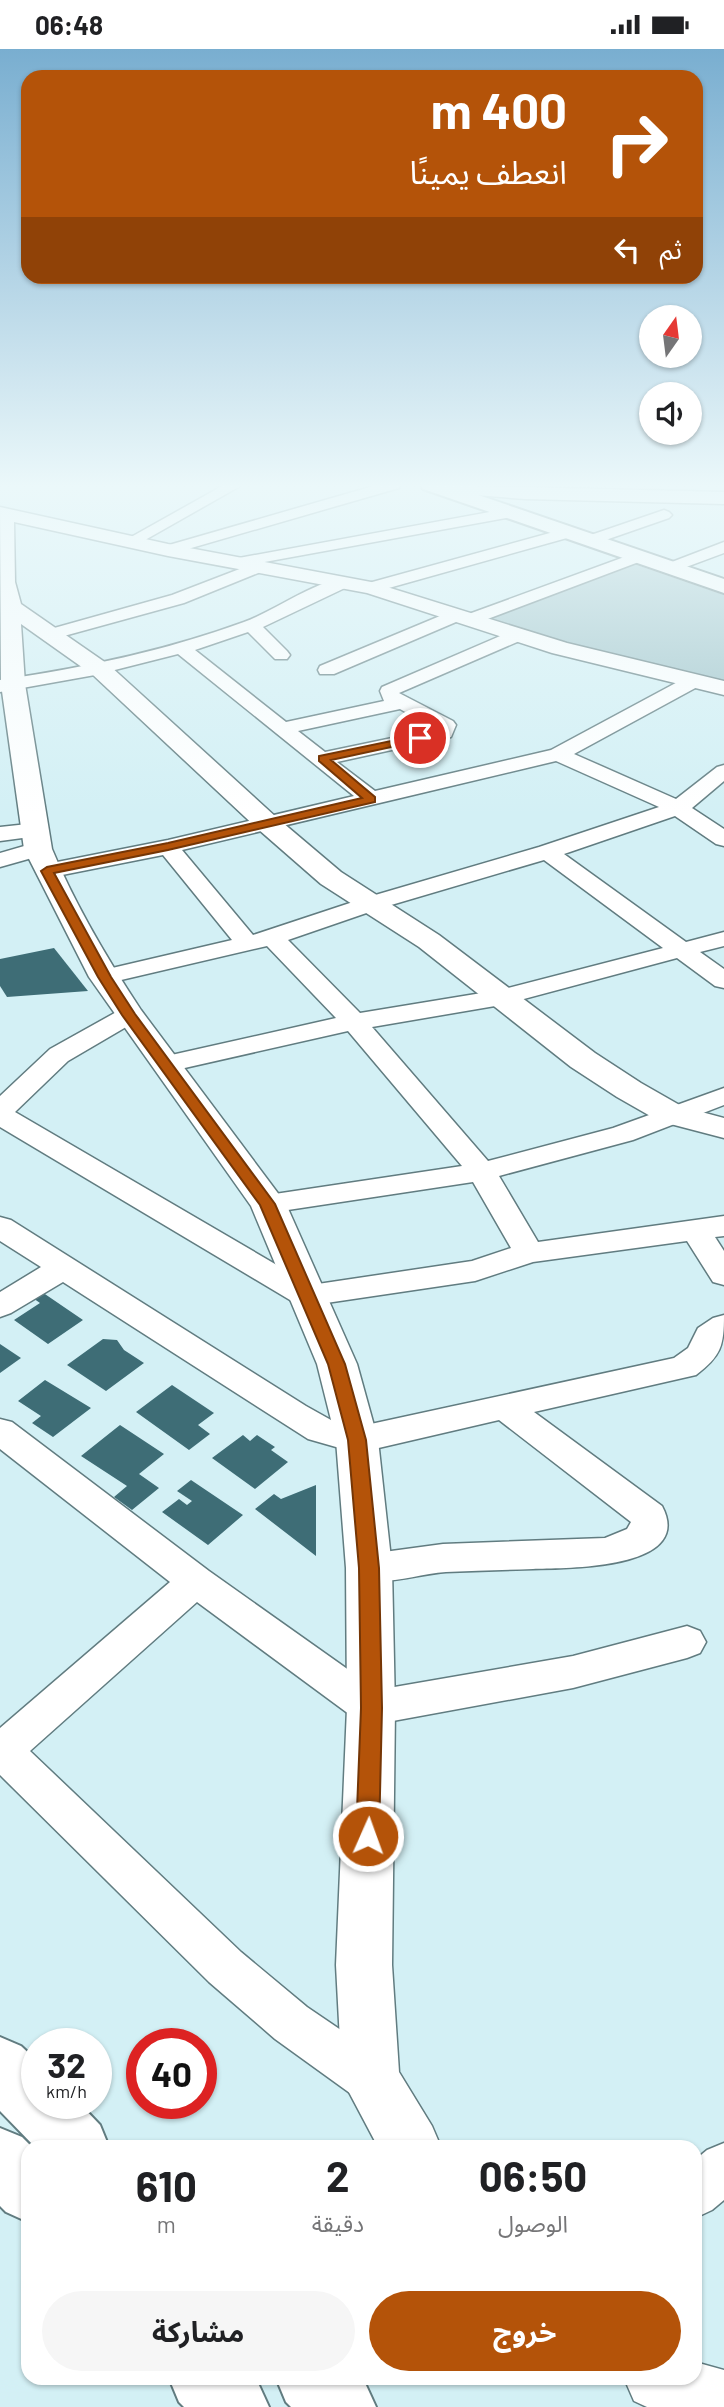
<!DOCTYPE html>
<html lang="ar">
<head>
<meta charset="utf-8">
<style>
  body { margin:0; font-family:Barlow,"Noto Sans Arabic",sans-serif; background:#f6f6f6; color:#202124; direction:rtl; height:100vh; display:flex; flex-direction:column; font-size:26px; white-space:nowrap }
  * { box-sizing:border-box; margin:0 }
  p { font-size:23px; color:#757577 }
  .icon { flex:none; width:38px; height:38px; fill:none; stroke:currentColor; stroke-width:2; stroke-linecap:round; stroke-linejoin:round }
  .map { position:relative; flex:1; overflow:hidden; direction:ltr }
  .details { position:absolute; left:21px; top:2091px; width:681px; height:245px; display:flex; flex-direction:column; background:#fff; border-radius:21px; box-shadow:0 2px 5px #0004; direction:rtl }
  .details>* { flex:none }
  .hud { position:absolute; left:21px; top:21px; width:682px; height:214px; border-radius:21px; box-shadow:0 2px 5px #0004; direction:rtl; background:#b45309; color:#fff; overflow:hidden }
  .needle { width:46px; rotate:14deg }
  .fabs { position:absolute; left:639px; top:256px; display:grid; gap:14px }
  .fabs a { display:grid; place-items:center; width:63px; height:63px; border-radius:50%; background:#fff; box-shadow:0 2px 5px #0004; font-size:35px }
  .speed { position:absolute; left:21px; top:1979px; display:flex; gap:14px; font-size:35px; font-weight:700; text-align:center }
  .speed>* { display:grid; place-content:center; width:91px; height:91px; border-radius:50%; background:#fff; box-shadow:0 2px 5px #0004; line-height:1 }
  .speed small { font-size:18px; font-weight:400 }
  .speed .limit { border:10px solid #d22; background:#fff; color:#111 }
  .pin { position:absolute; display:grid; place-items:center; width:60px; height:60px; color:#fff; margin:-30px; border:4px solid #fff; border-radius:50%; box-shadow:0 2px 7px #0007 }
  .me { position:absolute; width:77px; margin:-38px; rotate:2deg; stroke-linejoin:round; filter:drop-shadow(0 0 5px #0008) }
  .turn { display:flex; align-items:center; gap:24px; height:147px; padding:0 21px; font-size:32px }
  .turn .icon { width:91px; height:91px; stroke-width:2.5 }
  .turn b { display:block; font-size:49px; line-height:60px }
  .then { display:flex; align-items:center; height:66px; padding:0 21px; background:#0003; gap:14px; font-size:26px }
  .eta { display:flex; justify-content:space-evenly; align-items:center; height:119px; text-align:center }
  .eta b { font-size:42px; font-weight:700; line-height:49px }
  .cta { display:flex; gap:14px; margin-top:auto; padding:14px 21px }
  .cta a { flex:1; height:80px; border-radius:42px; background:#b45309; color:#fff; font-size:28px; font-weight:700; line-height:80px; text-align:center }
  .cta a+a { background:#f6f6f6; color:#202124 }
  .status { display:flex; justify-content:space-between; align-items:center; height:49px; padding:0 35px; background:#fff; direction:ltr }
  .status svg { height:19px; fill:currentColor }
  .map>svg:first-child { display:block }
  .green { fill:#9fc3c9 }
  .building { fill:#3e6d76 }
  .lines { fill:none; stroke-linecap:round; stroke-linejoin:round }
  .minor-casing { stroke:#617c80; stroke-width:3 }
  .tertiary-casing { stroke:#617c80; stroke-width:3 }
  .secondary-casing { stroke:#617c80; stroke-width:4 }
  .trunk-casing { stroke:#617c80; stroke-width:4 }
  .minor { fill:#fff; fill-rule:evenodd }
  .tertiary { fill:#fff; fill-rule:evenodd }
  .secondary { fill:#fff; fill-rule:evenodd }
  .trunk { fill:#fff; fill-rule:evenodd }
  .route { fill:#b45309; stroke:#753606; stroke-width:2 }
</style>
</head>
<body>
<div class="status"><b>06:48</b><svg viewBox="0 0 49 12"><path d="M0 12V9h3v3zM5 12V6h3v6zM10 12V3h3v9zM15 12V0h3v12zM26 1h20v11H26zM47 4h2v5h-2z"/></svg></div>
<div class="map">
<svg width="724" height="2358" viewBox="0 0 724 2358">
  <rect width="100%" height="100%" fill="#d3f0f5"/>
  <polygon class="green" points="631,514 724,546 724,633 562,593 486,569"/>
  <g class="building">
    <polygon points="54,899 88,942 7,948 0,937 0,910"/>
    <polygon points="39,1241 83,1271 48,1295 14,1271 40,1254 30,1247"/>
    <polygon points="103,1290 117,1291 124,1301 144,1314 106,1342 67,1316"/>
    <polygon points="0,1295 21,1309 0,1324"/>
    <polygon points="45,1331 91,1359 53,1388 32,1374 41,1367 18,1352"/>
    <polygon points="172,1336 214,1364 198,1376 210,1385 189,1401 136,1363"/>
    <polygon points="120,1376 164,1405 139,1425 159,1439 132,1461 114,1448 127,1437 81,1407"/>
    <polygon points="243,1386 250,1392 257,1386 275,1398 271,1401 288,1413 255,1440 212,1409"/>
    <polygon points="191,1431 243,1466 208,1496 162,1463 179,1450 187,1456 192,1452 177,1442"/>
    <polygon points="316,1436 316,1507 255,1460 274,1445 281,1450"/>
  </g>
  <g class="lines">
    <g class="minor-casing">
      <g id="minor">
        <polygon points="224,436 242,436 138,495 126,495 124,492"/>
        <polygon points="377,436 401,436 399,439 174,504 168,506 160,501 162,498"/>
        <polygon points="512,459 517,461 520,464 517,467 259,514 265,519 263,522 184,554 53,590 44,585 47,581 172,546 250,516 228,517 226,514 228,511"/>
        <polygon points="664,461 669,463 672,466 669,469 597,494 591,496 583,491 585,488"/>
        <polygon points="568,479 576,484 574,487 371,544 363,539 365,535"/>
        <polygon points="724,493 724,504 670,524 662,519 664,516"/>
        <polygon points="638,503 646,508 644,511 477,574 471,575 463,570 334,625 320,625 318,621 320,617 452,562 458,561 466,566"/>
        <path d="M341,529L347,530L349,534L347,538L263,578L287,602L290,606L287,610H275L248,583L195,601L286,673L384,652L380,642L382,638L512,582L518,581L527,586L524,590L399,644L453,672L456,676L451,688L337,713L375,742L551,701L685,629L692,627L701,633L699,637L574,705L676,750L717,718L724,716V732L692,759L724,780V797L716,795L675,767L564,805L686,893L724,883V897L700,903L724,920V939L715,937L677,909L501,956L372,978L488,1112L613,1079L724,1039V1056L633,1091L499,1127L538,1193L724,1167V1187L715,1188L724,1202V1236L713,1233L687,1192L533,1213L475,1232L306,1257L295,1254L0,1078V1047L50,1000L120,961L129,958L138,961L142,966L138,971L68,1012L15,1063L311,1236L472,1212L511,1199L473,1133L268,1164L258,1162L253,1155L258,1148L268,1146L462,1117L348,982L167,1023L158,1021L154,1015L158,1009L336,969L267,897L104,935L95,933L92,928L95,923L232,891L163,806L47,829L39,827L36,822L39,817L47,815L168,791L354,747L178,605L95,626L0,643V631C83,619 165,602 244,573C276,561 307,537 341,529ZM400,660L435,680L325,703L298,682ZM556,712L659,758L539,798L365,849L253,886L182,801ZM544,811L663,899L500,941L360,964L288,891L381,859Z"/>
        <polygon points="37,774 45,776 48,781 45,786 0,792 0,778"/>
        <polygon points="38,793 46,795 49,800 46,805 0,818 0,804"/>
        <path d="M0,1168L11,1171L306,1357L331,1371L357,1378L674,1309L688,1299L698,1279L713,1269L724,1266C724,1297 721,1307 696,1326L534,1363L662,1457C696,1521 565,1519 533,1520C504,1521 475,1522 446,1523C417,1525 384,1538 356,1529L351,1519L356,1509L369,1505L443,1495L605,1489L627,1480L631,1473L499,1371L357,1404L308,1390L63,1233L11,1264L0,1268V1243L41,1218L0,1192Z"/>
        <polygon points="0,1370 12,1373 209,1522 377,1641 573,1607 687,1577 700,1582 706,1593 700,1604 687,1609 573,1639 371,1676 357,1671 197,1553 30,1702 241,1903 307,1958 388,2013 394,2030 388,2047 371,2053 354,2047 275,1990 209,1933 0,1726 0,1679 170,1533 0,1400"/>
        <polygon points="724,2094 724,2151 712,2161 695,2169 695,2111 707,2101"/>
      </g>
    </g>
    <g class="tertiary-casing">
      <g id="tertiary">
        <polygon points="430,436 724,443 724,455 525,450 438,443 432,442"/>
        <path d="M0,458L168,495L371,533L567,594L724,632V646L552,604L367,544L168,507L14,473L15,533L21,555L109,616L276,768L341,823L439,886L595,1004L641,1034L683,1058L724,1069V1089L659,1072L617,1048L571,1018L419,898L321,835L258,780L93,626L21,575L25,635L52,800C75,856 108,911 141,961L286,1155L357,1315L378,1391L392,1519L395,1659L392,1916L399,2023L432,2077L441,2098H378L342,2030L336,1916L347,1659L346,1519L336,1391L317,1315L251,1157L89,928L24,800L1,635Z"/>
        <polygon points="695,2313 724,2321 724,2358 647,2358 634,2352 624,2329 695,2329"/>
      </g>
    </g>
    <g class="secondary-casing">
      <polygon id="secondary" points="421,436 449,436 724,530 724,544 423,440"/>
    </g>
    <g class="trunk-casing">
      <g id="trunk">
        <polygon points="0,1988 21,1997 37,2012 37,2054 79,2054 100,2076 109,2098 35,2098 0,2062"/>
        <polygon points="0,2079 22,2088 32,2098 28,2098 28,2173 6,2163 0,2157"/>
        <polygon points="169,2329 254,2329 258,2334 269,2358 184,2358 179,2353"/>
        <polygon points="276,2329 361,2329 365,2334 376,2358 291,2358 286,2353"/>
      </g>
    </g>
    <use href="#minor" class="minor"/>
    <use href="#tertiary" class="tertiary"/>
    <use href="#secondary" class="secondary"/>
    <use href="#trunk" class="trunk"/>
  </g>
  <linearGradient id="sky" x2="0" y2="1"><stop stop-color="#79aed0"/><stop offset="0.57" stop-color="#ebf8fa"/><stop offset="1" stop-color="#ebf8fa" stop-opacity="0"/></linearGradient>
  <rect width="724" height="766" fill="url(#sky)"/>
  <polygon class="route" points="420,686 424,687 424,691 331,711 375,748 375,753 168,801 54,824 111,928 135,965 275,1155 345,1315 366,1391 379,1519 382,1659 379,1787 376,1795 368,1798 360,1795 356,1787 361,1659 359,1519 348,1391 328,1315 260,1156 122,966 98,928 41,822 47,818 168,794 362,749 319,712 319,707"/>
</svg>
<div class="fabs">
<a><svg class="needle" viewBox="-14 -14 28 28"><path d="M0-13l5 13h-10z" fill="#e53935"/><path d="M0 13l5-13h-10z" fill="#757577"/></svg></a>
<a><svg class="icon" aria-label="sound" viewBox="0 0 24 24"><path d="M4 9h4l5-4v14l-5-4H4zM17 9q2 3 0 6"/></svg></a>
</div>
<div class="speed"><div>32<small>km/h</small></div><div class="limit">40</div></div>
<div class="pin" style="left:420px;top:689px;background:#d93025"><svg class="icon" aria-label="arrive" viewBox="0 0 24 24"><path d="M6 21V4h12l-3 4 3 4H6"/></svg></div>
<svg class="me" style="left:368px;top:1787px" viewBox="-20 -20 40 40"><circle r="17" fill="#b45309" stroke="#fff" stroke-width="3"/><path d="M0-11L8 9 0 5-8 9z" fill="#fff"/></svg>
<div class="hud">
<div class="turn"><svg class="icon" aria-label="right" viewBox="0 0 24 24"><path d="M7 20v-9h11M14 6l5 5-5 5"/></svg><div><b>400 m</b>انعطف يمينًا</div></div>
<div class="then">ثم<svg class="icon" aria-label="left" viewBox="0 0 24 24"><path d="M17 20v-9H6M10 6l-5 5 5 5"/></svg></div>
</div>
<section class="details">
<div class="eta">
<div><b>06:50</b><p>الوصول</p></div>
<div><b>2</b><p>دقيقة</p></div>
<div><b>610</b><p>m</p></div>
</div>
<div class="cta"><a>خروج</a><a>مشاركة</a></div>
</section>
</div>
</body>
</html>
